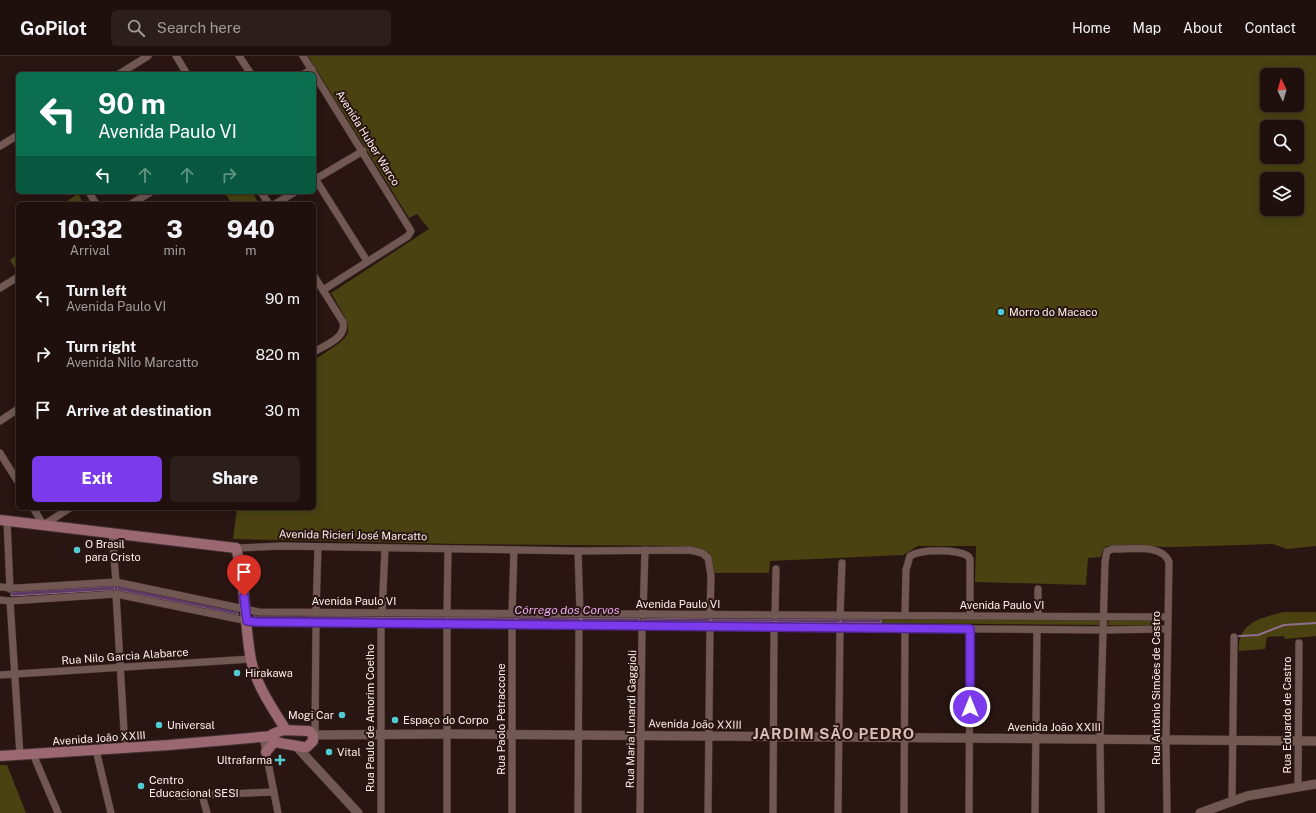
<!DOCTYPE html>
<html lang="en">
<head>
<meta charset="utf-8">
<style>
  body { margin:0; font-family:"Public Sans",sans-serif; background:#2c1e1b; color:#f1f3f6; height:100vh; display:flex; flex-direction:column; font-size:15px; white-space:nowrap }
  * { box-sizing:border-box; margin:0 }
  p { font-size:13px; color:#a19d9d }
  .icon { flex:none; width:22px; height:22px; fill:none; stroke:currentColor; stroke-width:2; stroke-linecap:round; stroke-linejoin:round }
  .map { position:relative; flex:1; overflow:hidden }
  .drawer { position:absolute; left:16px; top:146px; width:300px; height:308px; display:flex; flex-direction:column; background:#1f100d; border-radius:6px; box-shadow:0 2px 10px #0003,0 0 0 1px #3c302e }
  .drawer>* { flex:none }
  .top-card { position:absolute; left:16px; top:16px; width:300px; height:122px; border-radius:6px; box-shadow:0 2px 10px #0003,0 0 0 1px #3c302e; background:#0b6e4f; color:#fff; overflow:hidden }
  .needle { width:26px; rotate:355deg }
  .buttons { position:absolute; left:1260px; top:12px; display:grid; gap:8px }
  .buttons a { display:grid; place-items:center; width:44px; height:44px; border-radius:6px; background:#1f100d; box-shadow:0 2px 10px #0003,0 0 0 1px #3c302e; font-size:20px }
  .pin { position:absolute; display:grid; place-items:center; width:34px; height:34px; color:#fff; margin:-41px -17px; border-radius:50% 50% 50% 0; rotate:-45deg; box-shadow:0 0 4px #0007 }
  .pin .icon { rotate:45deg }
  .me { position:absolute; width:44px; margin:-22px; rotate:0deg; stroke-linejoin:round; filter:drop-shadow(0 0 3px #0008) }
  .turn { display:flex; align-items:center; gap:14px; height:84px; padding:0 16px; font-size:18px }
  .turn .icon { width:52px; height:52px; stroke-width:2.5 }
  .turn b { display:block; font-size:28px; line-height:34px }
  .lanes { display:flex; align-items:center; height:38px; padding:0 16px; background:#0003; justify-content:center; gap:20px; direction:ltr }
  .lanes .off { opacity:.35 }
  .eta { display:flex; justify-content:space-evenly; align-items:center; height:68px; text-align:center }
  .eta b { font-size:24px; font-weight:800; line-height:28px }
  .cta { display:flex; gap:8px; margin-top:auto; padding:8px 16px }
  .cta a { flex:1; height:46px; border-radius:6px; background:#7c3aed; color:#fff; font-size:16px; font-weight:800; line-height:46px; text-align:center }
  .cta a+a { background:#2c1e1b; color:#f1f3f6 }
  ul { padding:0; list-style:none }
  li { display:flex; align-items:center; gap:12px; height:56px; padding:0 16px }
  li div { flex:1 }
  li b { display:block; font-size:15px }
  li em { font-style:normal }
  header { display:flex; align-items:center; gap:24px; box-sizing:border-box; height:56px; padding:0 20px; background:#1f100d; border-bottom:1px solid #3c302e }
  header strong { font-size:19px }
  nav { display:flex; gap:22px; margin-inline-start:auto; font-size:14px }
  .search { width:280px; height:36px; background:#2c1e1b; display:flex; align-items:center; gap:10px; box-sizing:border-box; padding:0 14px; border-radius:6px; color:#a19d9d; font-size:15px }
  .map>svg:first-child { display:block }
  .green { fill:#4a4211; fill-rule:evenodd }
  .water { fill:#5f3864; stroke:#8f6f8d }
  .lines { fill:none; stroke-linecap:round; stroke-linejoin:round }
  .stream { stroke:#8f6f8d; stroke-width:2 }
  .minor-casing { stroke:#413130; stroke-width:8 }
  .tertiary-casing { stroke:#413130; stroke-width:10 }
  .secondary-casing { stroke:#413130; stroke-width:12 }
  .minor { stroke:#715853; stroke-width:7 }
  .tertiary { stroke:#715853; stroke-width:9 }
  .secondary { stroke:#9b6871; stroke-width:10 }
  .route-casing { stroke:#51269a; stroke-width:10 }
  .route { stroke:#7c3aed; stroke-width:7 }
  .poi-dot { fill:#51ccd5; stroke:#291511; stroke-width:1.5 }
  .labels { text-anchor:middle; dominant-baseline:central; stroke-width:4; stroke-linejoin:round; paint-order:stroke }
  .street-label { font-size:11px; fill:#ffefec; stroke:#291511 }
  .poi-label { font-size:11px; fill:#ffefec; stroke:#291511; text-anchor:start }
  .water-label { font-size:12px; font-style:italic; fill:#ebadf2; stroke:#291511 }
  .district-label { font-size:15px; font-weight:bold; letter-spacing:1px; fill:#dabdb7; stroke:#291511 }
</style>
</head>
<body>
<header>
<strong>GoPilot</strong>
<div class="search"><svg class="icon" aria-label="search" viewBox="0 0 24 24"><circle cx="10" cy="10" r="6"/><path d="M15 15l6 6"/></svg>Search here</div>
<nav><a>Home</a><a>Map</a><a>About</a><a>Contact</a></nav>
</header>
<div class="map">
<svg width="1316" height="757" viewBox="0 0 1316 757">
  <rect width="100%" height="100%" fill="#291511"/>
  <g class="green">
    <path d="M308,0H1316V490L1287,493L1273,488L1174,491L1107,490L1103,493L1101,501L1088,502L1086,529L975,526L976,490H918L903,499L770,505L769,517H714C712,494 701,492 679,490L456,488L233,483L237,452H314V304C355,277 357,280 331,237L429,173L417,158L409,162ZM1267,19H1297V49H1267ZM1267,71H1297V101H1267ZM1267,123H1297V153H1267Z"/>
    <polygon points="224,136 252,136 259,148 232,148"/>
    <polygon points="78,138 84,148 68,148 67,145"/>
    <polygon points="17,199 18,216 17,216 10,204"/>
    <path d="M1283,556H1316V580L1285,583L1284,580L1267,581L1265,593L1239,595C1237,567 1260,562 1283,556Z"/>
    <polygon points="881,563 1100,564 1100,569 881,567"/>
    <polygon points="1159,564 1160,566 1159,570 1107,569 1109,565"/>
    <polygon points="0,709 7,709 26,757 0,757"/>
  </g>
  <g class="water">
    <polygon points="115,530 115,534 11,540 11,536"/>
    <polygon points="117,530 237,554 238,559 117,534"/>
    <polygon points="254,558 315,560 315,564 260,563 254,562"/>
    <polygon points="317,560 378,561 378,564 317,564"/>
    <rect x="379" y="561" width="68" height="3"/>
    <polygon points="448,561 516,562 516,565 448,564"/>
    <polygon points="517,561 580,562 581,565 517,565"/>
    <polygon points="581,562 640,562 640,566 582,565"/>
    <polygon points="710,562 710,566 642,566 642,563"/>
    <rect x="711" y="563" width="64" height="3"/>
    <polygon points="776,563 840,563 840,567 776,566"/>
    <polygon points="840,563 881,563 881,567 841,567"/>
  </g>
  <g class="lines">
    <polyline class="stream" points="1239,580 1258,579 1284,569 1316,567"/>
    <g class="minor-casing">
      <g id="minor">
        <polyline points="176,0 187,18"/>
        <polyline points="239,0 251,18"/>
        <polyline points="303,0 411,175 408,180 323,234"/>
        <polyline points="119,18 148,0"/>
        <polyline points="304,18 312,13"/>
        <polyline points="0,90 18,79"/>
        <polyline points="314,121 367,205"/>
        <polyline points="314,124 363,95"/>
        <polyline points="89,136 96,148"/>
        <polyline points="261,136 269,148"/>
        <polyline points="131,148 151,136"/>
        <polyline points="275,148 295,136"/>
        <path d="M314,220L343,266C347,282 325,289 314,296"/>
        <polyline points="0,232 18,221"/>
        <polyline points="0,365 18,353"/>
        <polyline points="0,397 18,426"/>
        <polyline points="33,452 43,468"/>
        <polyline points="7,465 10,533"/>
        <polyline points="45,468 70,452"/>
        <polyline points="112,477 116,526"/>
        <polyline points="236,492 282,490 578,495 690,494 702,497 708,502 711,520 710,558"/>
        <polyline points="578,495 580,558"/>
        <polyline points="0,531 17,532 116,526 259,556 1167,561"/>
        <polyline points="116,538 125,692"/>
        <polyline points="0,544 10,545 116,538 257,567 1103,574 1167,573"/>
        <polyline points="10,545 20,699"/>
        <polyline points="316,556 318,491"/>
        <polyline points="382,557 385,492"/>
        <polyline points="447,557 448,493"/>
        <polyline points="512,557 514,494"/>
        <polyline points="643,559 645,494"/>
        <path d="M905,559L906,514L910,500C921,493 957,493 968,500L970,503V560"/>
        <polyline points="775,560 776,513"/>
        <polyline points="840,560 842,507"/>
        <polyline points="1038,560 1038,533"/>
        <polyline points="0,619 251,603"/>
        <polyline points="315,679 316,568"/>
        <polyline points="263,681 278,757"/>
        <polyline points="96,694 111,757"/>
        <polyline points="33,698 58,757"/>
        <polyline points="1298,731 1299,587"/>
        <polyline points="202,739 207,757"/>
        <polyline points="180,740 274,736"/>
        <polyline points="1232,744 1234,581"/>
        <polyline points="381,757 381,567"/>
        <polyline points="447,757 447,568"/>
        <polyline points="512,757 512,569"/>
        <polyline points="578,757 579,569"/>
        <polyline points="640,757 642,570"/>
        <polyline points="708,757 710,570"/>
        <polyline points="773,757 774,570"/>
        <polyline points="838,757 840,571"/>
        <polyline points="904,757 905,572"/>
        <polyline points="969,757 970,573"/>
        <polyline points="1035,757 1037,574"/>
        <path d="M1101,757L1100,683L1105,506L1107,495L1113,493C1129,494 1162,487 1169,506L1166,683L1167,757"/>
      </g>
    </g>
    <g class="tertiary-casing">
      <g id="tertiary">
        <polyline points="313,679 448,678 1316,685"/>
        <polyline points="296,690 358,757"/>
        <polyline points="1200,757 1247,740 1316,728"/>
      </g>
    </g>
    <g class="secondary-casing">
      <g id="secondary">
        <path d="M0,464L236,492C246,528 244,567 251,604C256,629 273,653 286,674"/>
        <polygon points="283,674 309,675 313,679 313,685 307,691 303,691 274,686 273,678"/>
        <polyline points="266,696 274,686"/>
        <polyline points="0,700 169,689 272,680"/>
      </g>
    </g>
    <use href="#minor" class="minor"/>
    <use href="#tertiary" class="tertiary"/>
    <use href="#secondary" class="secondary"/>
  </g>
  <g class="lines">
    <g class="route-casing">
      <polyline id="route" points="244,540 247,565 257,566 970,573 970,651"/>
    </g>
    <use href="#route" class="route"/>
  </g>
  <g class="poi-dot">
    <circle cx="1001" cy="256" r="4"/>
    <circle cx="77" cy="494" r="4"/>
    <circle cx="237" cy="617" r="4"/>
    <circle cx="342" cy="659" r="4"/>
    <circle cx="395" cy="664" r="4"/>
    <circle cx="159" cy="669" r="4"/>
    <circle cx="329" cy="696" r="4"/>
    <path d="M278 698h4v4h4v4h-4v4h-4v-4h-4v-4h4z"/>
    <circle cx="141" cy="730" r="4"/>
  </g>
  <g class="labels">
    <g class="street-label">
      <text transform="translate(368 82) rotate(58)">Avenida Huber Warco</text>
      <text transform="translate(353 479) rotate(1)">Avenida Ricieri José Marcatto</text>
      <text x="354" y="545">Avenida Paulo VI</text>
      <text x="678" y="548">Avenida Paulo VI</text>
      <text x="1002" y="549">Avenida Paulo VI</text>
      <text transform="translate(125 600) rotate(-4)">Rua Nilo Garcia Alabarce</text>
      <text transform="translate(1156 632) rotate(-90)">Rua Antônio Simões de Castro</text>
      <text transform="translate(1287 659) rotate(-90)">Rua Eduardo de Castro</text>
      <text transform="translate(370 662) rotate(-90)">Rua Paulo de Amorim Coelho</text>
      <text transform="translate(501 663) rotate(-90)">Rua Paolo Petraccone</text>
      <text transform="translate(631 663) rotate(-89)">Rua Maria Lunardi Gaggioli</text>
      <text transform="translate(695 668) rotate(1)">Avenida João XXIII</text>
      <text x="1054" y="671">Avenida João XXIII</text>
      <text transform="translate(99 682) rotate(-4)">Avenida João XXIII</text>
    </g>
    <g class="poi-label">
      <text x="1009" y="256">Morro do Macaco</text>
      <text x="85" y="488">O Brasil<tspan x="85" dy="13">para Cristo</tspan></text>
      <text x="245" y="617">Hirakawa</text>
      <text x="334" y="659" text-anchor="end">Mogi Car</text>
      <text x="403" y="664">Espaço do Corpo</text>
      <text x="167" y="669">Universal</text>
      <text x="337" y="696">Vital</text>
      <text x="272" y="704" text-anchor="end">Ultrafarma</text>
      <text x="149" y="724">Centro<tspan x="149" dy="13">Educacional SESI</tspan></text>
    </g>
    <g class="water-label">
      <text x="567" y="554">Córrego dos Corvos</text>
    </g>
    <g class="district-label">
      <text x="834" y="677">JARDIM SÃO PEDRO</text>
    </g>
  </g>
</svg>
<div class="buttons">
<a><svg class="needle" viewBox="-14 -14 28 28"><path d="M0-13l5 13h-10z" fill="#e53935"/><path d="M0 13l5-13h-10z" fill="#a19d9d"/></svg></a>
<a><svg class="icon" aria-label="search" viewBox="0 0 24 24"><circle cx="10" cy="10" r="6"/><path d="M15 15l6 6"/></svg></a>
<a><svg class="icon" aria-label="layers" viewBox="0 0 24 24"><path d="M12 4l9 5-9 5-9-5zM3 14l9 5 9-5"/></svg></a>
</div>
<div class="pin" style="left:244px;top:540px;background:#d93025"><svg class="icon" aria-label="arrive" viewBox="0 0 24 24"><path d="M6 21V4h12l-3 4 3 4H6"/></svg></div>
<svg class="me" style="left:970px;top:651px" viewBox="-20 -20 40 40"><circle r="17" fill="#7c3aed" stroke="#fff" stroke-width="3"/><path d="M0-11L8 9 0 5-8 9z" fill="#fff"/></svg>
<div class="top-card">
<div class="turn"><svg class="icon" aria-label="left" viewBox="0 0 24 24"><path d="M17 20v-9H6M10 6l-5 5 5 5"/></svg><div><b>90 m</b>Avenida Paulo VI</div></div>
<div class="lanes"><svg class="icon" aria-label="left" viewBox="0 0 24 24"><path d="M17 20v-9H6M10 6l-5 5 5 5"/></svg><svg class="icon off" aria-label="ahead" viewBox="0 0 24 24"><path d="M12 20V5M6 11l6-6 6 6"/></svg><svg class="icon off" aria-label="ahead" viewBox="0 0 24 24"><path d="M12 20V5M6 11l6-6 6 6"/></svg><svg class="icon off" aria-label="right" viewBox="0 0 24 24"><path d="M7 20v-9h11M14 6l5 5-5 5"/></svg></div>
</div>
<section class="drawer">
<div class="eta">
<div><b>10:32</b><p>Arrival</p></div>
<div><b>3</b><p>min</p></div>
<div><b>940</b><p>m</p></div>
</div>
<ul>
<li><svg class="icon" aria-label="left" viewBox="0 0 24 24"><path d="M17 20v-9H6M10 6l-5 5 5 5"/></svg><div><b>Turn left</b><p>Avenida Paulo VI</p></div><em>90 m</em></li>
<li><svg class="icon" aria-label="right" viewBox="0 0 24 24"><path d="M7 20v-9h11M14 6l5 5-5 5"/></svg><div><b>Turn right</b><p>Avenida Nilo Marcatto</p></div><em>820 m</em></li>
<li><svg class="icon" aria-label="arrive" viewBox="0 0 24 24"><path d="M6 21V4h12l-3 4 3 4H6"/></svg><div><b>Arrive at destination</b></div><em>30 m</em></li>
</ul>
<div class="cta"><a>Exit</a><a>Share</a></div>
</section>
</div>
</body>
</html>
